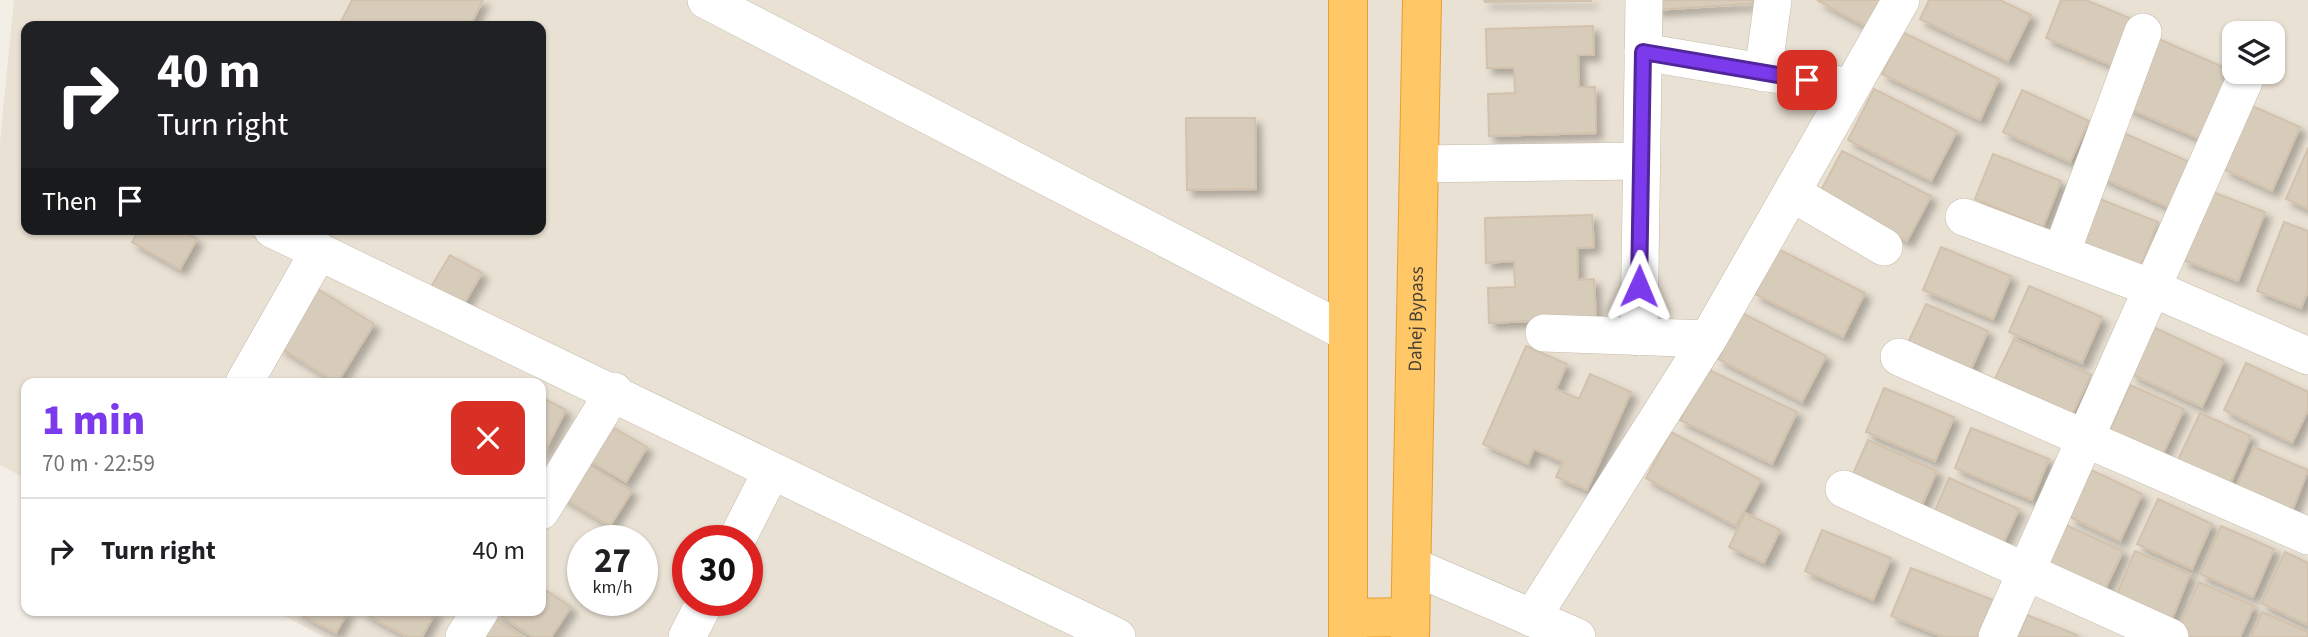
<!DOCTYPE html>
<html lang="en">
<head>
<meta charset="utf-8">
<style>
  body { margin:0; font-family:"Source Sans 3",sans-serif; background:#f2f2f2; color:#202124; height:100vh; display:flex; flex-direction:column; font-size:26px; white-space:nowrap }
  * { box-sizing:border-box; margin:0 }
  p { font-size:23px; color:#757577 }
  .icon { flex:none; width:38px; height:38px; fill:none; stroke:currentColor; stroke-width:2; stroke-linecap:round; stroke-linejoin:round }
  .map { position:relative; flex:1; overflow:hidden }
  .details { position:absolute; left:21px; top:378px; width:525px; height:238px; display:flex; flex-direction:column; background:#fff; border-radius:14px; box-shadow:0 2px 5px #0004 }
  .details>* { flex:none }
  .guide { position:absolute; left:21px; top:21px; width:525px; height:214px; border-radius:14px; box-shadow:0 2px 5px #0004; background:#202124; color:#fff; overflow:hidden }
  .tools { position:absolute; left:2222px; top:21px; display:grid; gap:14px }
  .tools a { display:grid; place-items:center; width:63px; height:63px; border-radius:14px; background:#fff; box-shadow:0 2px 5px #0004; font-size:35px }
  .speed { position:absolute; left:567px; top:525px; display:flex; gap:14px; font-size:35px; font-weight:700; text-align:center }
  .speed>* { display:grid; place-content:center; width:91px; height:91px; border-radius:50%; background:#fff; box-shadow:0 2px 5px #0004; line-height:1 }
  .speed small { font-size:18px; font-weight:400 }
  .speed .limit { border:10px solid #d22; background:#fff; color:#111 }
  .pin { position:absolute; display:grid; place-items:center; width:60px; height:60px; color:#fff; margin:-30px; border-radius:14px; box-shadow:0 4px 10px #0006 }
  .me { position:absolute; width:77px; margin:-38px; rotate:1deg; stroke-linejoin:round; filter:drop-shadow(0 0 5px #0008) }
  .turn { display:flex; align-items:center; gap:24px; height:147px; padding:0 21px; font-size:32px }
  .turn .icon { width:91px; height:91px; stroke-width:2.5 }
  .turn b { display:block; font-size:49px; line-height:60px }
  .then { display:flex; align-items:center; height:66px; padding:0 21px; background:#0003; gap:14px; font-size:26px }
  .round { display:grid; place-items:center; flex:none; width:74px; height:74px; border-radius:14px; background:#f2f2f2 }
  .headline { display:flex; align-items:center; justify-content:space-between; height:119px; padding:0 21px }
  h1 { font-size:42px; font-weight:800; line-height:52px; color:#7c3aed }
  ul { padding:0; list-style:none }
  li { display:flex; align-items:center; gap:21px; height:105px; padding:0 21px; border-top:2px solid #e0e0e0 }
  li div { flex:1 }
  li b { display:block; font-size:26px }
  li em { font-style:normal }
  .map>svg:first-child { display:block }
  .residential { fill:#e9e1d3; fill-rule:evenodd }
  .building { fill:#d7cbba; stroke:#d2c2ad; stroke-width:2; filter:url(#shadow) }
  .lines { fill:none; stroke-linecap:round; stroke-linejoin:round }
  .minor-casing { stroke:#c3baaa; stroke-width:38 }
  .highway-casing { stroke:#ea9d2a; stroke-width:40 }
  .minor { stroke:#fff; stroke-width:37 }
  .highway { stroke:#ffc766; stroke-width:38 }
  .route-casing { stroke:#51269a; stroke-width:18 }
  .route { stroke:#7c3aed; stroke-width:12 }
  .labels { text-anchor:middle; dominant-baseline:central; stroke-width:7; stroke-linejoin:round; paint-order:stroke }
  .street-label { font-size:19px; fill:#473f34; stroke:#fff }
</style>
</head>
<body>
<div class="map">
<svg width="2308" height="637" viewBox="0 0 2308 637">
  <defs>
    <filter id="shadow"><feDropShadow dx="6" dy="6" stdDeviation="3.5" flood-color="#0004"/></filter>
  </defs>
  <rect width="100%" height="100%" fill="#f4efe6"/>
  <path class="residential" d="M14,0H2308V637H324L275,611H541V383H26V479L0,465V142ZM26,26H541V229H26ZM2235,33H2273V72H2235ZM583,541H642V600H583ZM688,541H747V600H688Z"/>
  <g class="building">
    <polygon points="352,0 483,0 470,26 339,26"/>
    <polygon points="1484,0 1591,0 1591,1 1485,2"/>
    <polygon points="1655,0 1763,0 1763,3 1656,10"/>
    <polygon points="1817,0 1891,0 1874,31"/>
    <polygon points="1929,0 2000,0 2031,15 2008,61 1920,19"/>
    <polygon points="2061,0 2086,0 2132,19 2113,66 2046,38"/>
    <polygon points="1593,26 1594,55 1578,55 1579,87 1595,87 1596,133 1489,136 1488,94 1515,93 1514,68 1487,68 1486,29"/>
    <polygon points="1902,32 1999,79 1980,120 1882,74"/>
    <polygon points="2154,37 2230,70 2200,139 2125,107"/>
    <polygon points="1874,89 1957,131 1931,181 1848,140"/>
    <polygon points="2022,90 2089,121 2070,162 2003,132"/>
    <polygon points="2252,106 2300,127 2272,191 2224,169"/>
    <polygon points="1186,118 1255,118 1256,189 1187,190"/>
    <polygon points="2121,132 2201,167 2181,213 2100,177"/>
    <polygon points="2308,148 2308,209 2286,199"/>
    <polygon points="1842,151 1931,196 1907,241 1818,196"/>
    <polygon points="1993,154 2061,181 2043,227 1975,199"/>
    <polygon points="2210,191 2265,212 2238,281 2183,260"/>
    <polygon points="2092,196 2158,222 2140,268 2073,241"/>
    <polygon points="1592,215 1594,247 1577,248 1578,280 1594,279 1596,318 1489,323 1488,288 1515,287 1514,261 1486,263 1485,218"/>
    <polygon points="2284,222 2308,231 2308,291 2301,308 2257,291"/>
    <polygon points="139,229 180,229 197,239 180,269 132,242"/>
    <polygon points="1941,247 2011,276 1993,319 1923,290"/>
    <polygon points="1778,249 1865,293 1843,337 1755,294"/>
    <polygon points="450,255 482,273 460,311 428,292"/>
    <polygon points="2029,286 2102,317 2082,363 2009,332"/>
    <polygon points="316,288 374,324 337,383 279,347"/>
    <polygon points="1926,304 1988,331 1968,376 1905,349"/>
    <polygon points="1742,313 1826,356 1802,402 1718,359"/>
    <polygon points="2153,327 2224,360 2202,407 2131,374"/>
    <polygon points="2014,339 2091,375 2069,421 1992,385"/>
    <polygon points="1526,346 1567,364 1556,389 1579,399 1590,374 1631,392 1587,490 1556,477 1563,462 1534,449 1528,464 1483,444"/>
    <polygon points="2246,363 2308,392 2308,410 2292,443 2224,410"/>
    <polygon points="1705,368 1797,412 1772,464 1680,420"/>
    <polygon points="2130,385 2184,409 2160,460 2107,437"/>
    <polygon points="1884,388 1954,417 1935,461 1866,432"/>
    <polygon points="541,397 566,410 541,458"/>
    <polygon points="2200,413 2251,436 2230,484 2178,460"/>
    <polygon points="603,422 647,447 626,482 582,457"/>
    <polygon points="1971,428 2049,459 2032,500 1955,468"/>
    <polygon points="1671,432 1761,480 1736,526 1646,478"/>
    <polygon points="1868,440 1937,471 1917,516 1848,485"/>
    <polygon points="2254,447 2308,470 2289,519 2233,495"/>
    <polygon points="576,457 632,491 610,526 554,492"/>
    <polygon points="2091,470 2142,494 2120,541 2070,517"/>
    <polygon points="1949,478 2019,509 1999,552 1930,522"/>
    <polygon points="2158,499 2212,524 2192,569 2137,544"/>
    <polygon points="1745,513 1780,530 1764,563 1729,547"/>
    <polygon points="2066,525 2123,551 2101,598 2044,571"/>
    <polygon points="2221,526 2274,549 2253,597 2200,574"/>
    <polygon points="1822,530 1891,558 1873,600 1805,571"/>
    <polygon points="2135,551 2190,574 2170,624 2114,601"/>
    <polygon points="2285,552 2308,563 2308,625 2261,603"/>
    <polygon points="1911,568 1993,600 1978,637 1943,637 1891,616"/>
    <polygon points="2199,582 2254,606 2240,637 2189,637 2177,631"/>
    <polygon points="541,587 571,607 551,637 533,637 494,611 541,611"/>
    <polygon points="294,611 348,611 336,633"/>
    <polygon points="360,611 436,611 422,637 407,637"/>
    <polygon points="2262,612 2308,632 2308,637 2251,637"/>
    <polygon points="488,615 524,637 475,637"/>
    <polygon points="2027,615 2077,635 2076,637 2018,637"/>
  </g>
  <g class="lines">
    <g class="minor-casing">
      <g id="minor">
        <polyline points="706,0 1348,333"/>
        <polyline points="1643,52 1851,87"/>
        <polyline points="1763,73 1773,0"/>
        <polyline points="1419,164 1642,161"/>
        <polyline points="1792,193 1884,247"/>
        <polyline points="1964,217 2152,288 2308,356"/>
        <path d="M272,229C555,363 835,502 1117,637"/>
        <polyline points="2061,254 2143,32"/>
        <polyline points="1544,333 1708,339"/>
        <polyline points="1639,337 1644,0"/>
        <polyline points="1899,357 2308,536"/>
        <polyline points="244,383 319,251"/>
        <polyline points="1844,489 2170,637"/>
        <polyline points="541,511 614,391"/>
        <polyline points="736,541 771,472"/>
        <polyline points="1412,566 1577,637"/>
        <polyline points="1532,618 1708,339 1901,0"/>
        <polyline points="464,637 480,611"/>
        <polyline points="687,637 706,600"/>
        <polyline points="1997,637 2245,79"/>
      </g>
    </g>
    <g class="highway-casing">
      <g id="highway">
        <polyline points="1348,618 1410,617"/>
        <polyline points="1348,637 1348,0"/>
        <path id="s1" d="M1410,637L1422,0"/>
      </g>
    </g>
    <use href="#minor" class="minor"/>
    <use href="#highway" class="highway"/>
  </g>
  <g class="lines">
    <g class="route-casing">
      <polyline id="route" points="1639,286 1643,52 1807,80"/>
    </g>
    <use href="#route" class="route"/>
  </g>
  <g class="labels">
    <g class="street-label">
      <text stroke="none"><textPath href="#s1" startOffset="318">Dahej Bypass</textPath></text>
    </g>
  </g>
</svg>
<div class="tools">
<a><svg class="icon" aria-label="layers" viewBox="0 0 24 24"><path d="M12 4l9 5-9 5-9-5zM3 14l9 5 9-5"/></svg></a>
</div>
<div class="speed"><div>27<small>km/h</small></div><div class="limit">30</div></div>
<div class="pin" style="left:1807px;top:80px;background:#d93025"><svg class="icon" aria-label="arrive" viewBox="0 0 24 24"><path d="M6 21V4h12l-3 4 3 4H6"/></svg></div>
<svg class="me" style="left:1639px;top:286px" viewBox="-20 -20 40 40"><path d="M0-17L14 15 0 8-14 15z" fill="#7c3aed" stroke="#fff" stroke-width="4"/></svg>
<div class="guide">
<div class="turn"><svg class="icon" aria-label="right" viewBox="0 0 24 24"><path d="M7 20v-9h11M14 6l5 5-5 5"/></svg><div><b>40 m</b>Turn right</div></div>
<div class="then">Then<svg class="icon" aria-label="arrive" viewBox="0 0 24 24"><path d="M6 21V4h12l-3 4 3 4H6"/></svg></div>
</div>
<section class="details">
<div class="headline"><div><h1>1 min</h1><p>70 m · 22:59</p></div><a class="round" style="background:#d93025;color:#fff"><svg class="icon" aria-label="close" viewBox="0 0 24 24"><path d="M6 6l12 12M18 6L6 18"/></svg></a></div>
<ul>
<li><svg class="icon" aria-label="right" viewBox="0 0 24 24"><path d="M7 20v-9h11M14 6l5 5-5 5"/></svg><div><b>Turn right</b></div><em>40 m</em></li>
</ul>
</section>
</div>
</body>
</html>
